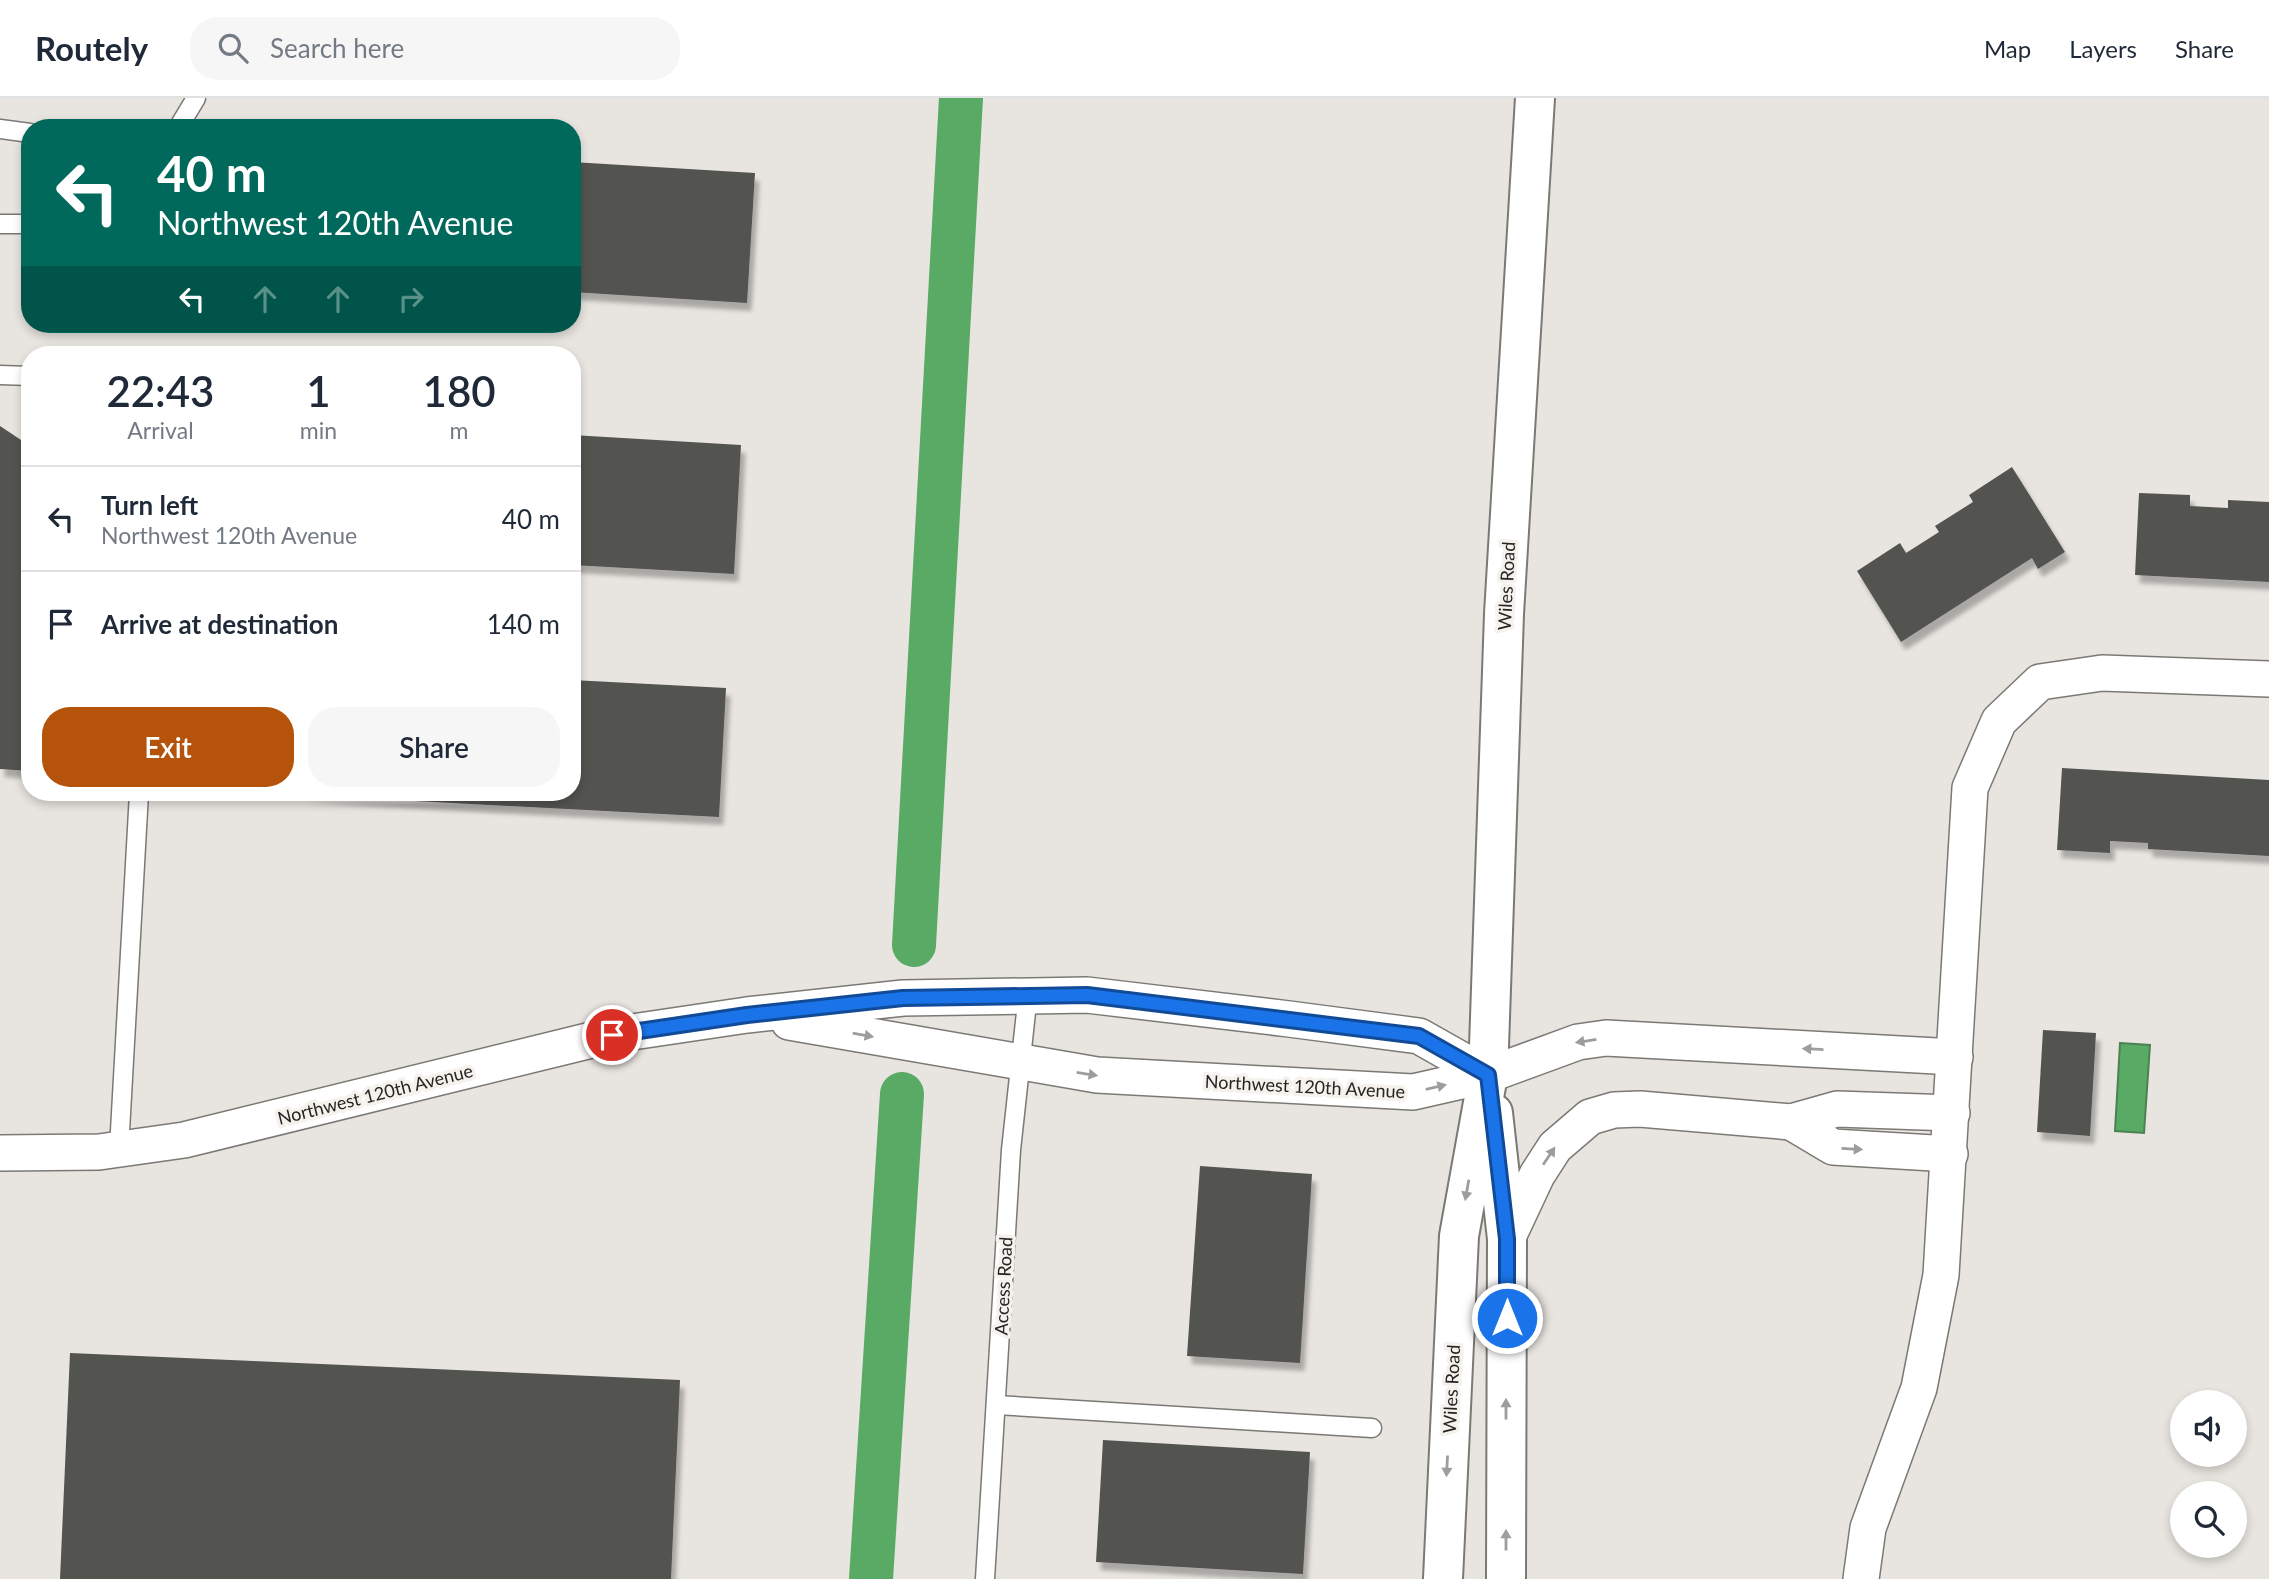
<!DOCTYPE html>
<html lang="en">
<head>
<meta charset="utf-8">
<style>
  body { margin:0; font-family:Lato,sans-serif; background:#f6f6f7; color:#1f2937; height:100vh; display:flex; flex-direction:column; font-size:26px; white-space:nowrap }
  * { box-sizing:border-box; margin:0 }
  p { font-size:23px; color:#747a83 }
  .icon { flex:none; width:38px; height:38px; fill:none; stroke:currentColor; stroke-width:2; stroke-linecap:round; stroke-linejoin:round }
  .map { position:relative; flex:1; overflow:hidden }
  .details { position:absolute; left:21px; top:248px; width:560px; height:455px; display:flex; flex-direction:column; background:#fff; border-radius:28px; box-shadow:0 4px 10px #0003 }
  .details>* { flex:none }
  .banner { position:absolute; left:21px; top:21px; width:560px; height:214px; border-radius:28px; box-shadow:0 4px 10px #0003; background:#00695c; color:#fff; overflow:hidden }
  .buttons { position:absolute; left:2170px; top:1292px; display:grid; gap:14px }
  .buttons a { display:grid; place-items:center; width:77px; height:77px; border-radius:50%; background:#fff; box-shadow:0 4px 10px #0003; font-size:35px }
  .pin { position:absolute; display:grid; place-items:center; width:60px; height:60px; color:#fff; margin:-30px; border:4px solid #fff; border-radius:50%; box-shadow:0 2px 7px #0007 }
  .me { position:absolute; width:77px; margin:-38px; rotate:0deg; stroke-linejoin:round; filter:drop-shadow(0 0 5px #0008) }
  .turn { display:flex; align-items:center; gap:24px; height:147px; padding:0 21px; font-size:32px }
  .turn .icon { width:91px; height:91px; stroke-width:2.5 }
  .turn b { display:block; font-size:49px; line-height:60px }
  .lanes { display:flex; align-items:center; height:66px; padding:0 21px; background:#0003; justify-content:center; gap:35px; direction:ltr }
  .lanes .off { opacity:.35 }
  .eta { display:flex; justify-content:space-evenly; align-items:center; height:119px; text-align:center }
  .eta b { font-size:42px; font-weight:600; line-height:49px }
  .primary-button { display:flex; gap:14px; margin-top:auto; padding:14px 21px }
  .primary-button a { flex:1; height:80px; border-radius:28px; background:#b45309; color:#fff; font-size:28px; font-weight:600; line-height:80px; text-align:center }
  .primary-button a+a { background:#f6f6f7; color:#1f2937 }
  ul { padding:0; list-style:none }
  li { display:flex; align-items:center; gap:21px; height:105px; padding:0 21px; border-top:2px solid #e0e1e3 }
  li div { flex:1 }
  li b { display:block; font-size:26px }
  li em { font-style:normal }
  header { display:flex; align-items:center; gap:42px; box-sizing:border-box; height:98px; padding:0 35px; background:#fff; border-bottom:2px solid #e0e1e3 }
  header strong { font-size:33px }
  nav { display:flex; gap:38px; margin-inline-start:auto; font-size:24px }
  .search { width:490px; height:63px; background:#f6f6f7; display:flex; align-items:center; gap:18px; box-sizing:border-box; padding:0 24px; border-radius:28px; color:#747a83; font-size:26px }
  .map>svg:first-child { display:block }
  .water { fill:#59aa65; stroke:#4a8251; stroke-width:2 }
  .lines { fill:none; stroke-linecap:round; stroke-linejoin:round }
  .canal { stroke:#59aa65; stroke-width:44 }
  .building { fill:#53534f; filter:url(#shadow) }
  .service-casing { stroke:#7b7974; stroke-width:21 }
  .minor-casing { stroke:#7b7974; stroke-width:38 }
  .tertiary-casing { stroke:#7b7974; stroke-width:42 }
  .service { stroke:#fff; stroke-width:18 }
  .minor { stroke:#fff; stroke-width:35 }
  .tertiary { stroke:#fff; stroke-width:38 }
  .oneway { fill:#9d9d9c }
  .route-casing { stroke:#114b97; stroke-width:18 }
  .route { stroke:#1a73e8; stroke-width:12 }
  .labels { text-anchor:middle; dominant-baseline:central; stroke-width:7; stroke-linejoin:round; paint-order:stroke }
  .street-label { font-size:18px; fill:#262523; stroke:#f5f2ed }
</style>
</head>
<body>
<header>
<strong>Routely</strong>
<div class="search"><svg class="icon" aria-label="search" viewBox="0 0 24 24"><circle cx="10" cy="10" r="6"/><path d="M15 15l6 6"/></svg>Search here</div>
<nav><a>Map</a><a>Layers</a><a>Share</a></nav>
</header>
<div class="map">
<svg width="2269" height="1481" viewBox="0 0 2269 1481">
  <defs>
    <filter id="shadow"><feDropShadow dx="4.5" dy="8" stdDeviation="2" flood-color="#0004"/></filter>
  </defs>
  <rect width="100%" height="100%" fill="#e8e5e0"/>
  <polygon class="water" points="2120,945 2150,947 2144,1035 2115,1033"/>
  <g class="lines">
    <g class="canal">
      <polyline points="914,847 961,0"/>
      <polyline points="871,1481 902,996"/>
    </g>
  </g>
  <g class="building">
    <polygon points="572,64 755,75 747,205 572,194"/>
    <polygon points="0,328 30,348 30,673 0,671"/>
    <polygon points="572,337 741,347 734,476 572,467"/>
    <polygon points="2012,369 2065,454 2038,471 2032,460 1901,544 1857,473 1900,445 1906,455 1939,434 1935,428 1973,404 1969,397"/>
    <polygon points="2139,395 2190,397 2190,408 2228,410 2228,402 2269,404 2269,484 2135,477"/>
    <polygon points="572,582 726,590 719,719 301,697 572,695"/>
    <polygon points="2062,670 2269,682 2269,758 2148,751 2148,745 2110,743 2110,755 2057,752"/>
    <polygon points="2043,932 2096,935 2090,1038 2037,1034"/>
    <polygon points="1200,1068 1312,1076 1300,1265 1187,1258"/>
    <polygon points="70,1255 680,1282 671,1481 60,1481"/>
    <polygon points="1103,1342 1310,1354 1303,1476 1096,1464"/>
  </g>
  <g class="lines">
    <g class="service-casing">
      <g id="service">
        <polyline points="178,30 196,0"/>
        <polyline points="0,31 30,35"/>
        <polyline points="0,126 30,126"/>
        <polyline points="0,277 30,278"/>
        <polyline points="119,1051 139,695"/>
        <polyline points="996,1307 1372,1330"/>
        <polyline points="985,1481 1011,1052 1028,896"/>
      </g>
    </g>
    <g class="minor-casing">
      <g id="minor">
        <polyline points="789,924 1097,977 1413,994 1488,977 1578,944 1606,940 1955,959"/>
        <polyline points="1791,1024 1833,1049 1950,1056"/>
        <polyline points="0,1055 99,1054 184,1042 612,937 747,917 903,900 1087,897 1289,921 1419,938 1488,977"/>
        <polyline points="1507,1141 1537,1077 1555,1049 1590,1019 1614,1012 1640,1011 1791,1024 1837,1011 1952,1015"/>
        <polyline points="1861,1481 1868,1430 1919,1290 1941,1177 1970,690 1999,623 2040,584 2102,575 2269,581"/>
      </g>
    </g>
    <g class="tertiary-casing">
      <g id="tertiary">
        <polyline points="1493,1015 1507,1141 1506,1481"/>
        <polyline points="1443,1481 1459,1138 1488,977 1504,516 1535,0"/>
      </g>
    </g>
    <use href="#service" class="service"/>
    <use href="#minor" class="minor"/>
    <use href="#tertiary" class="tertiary"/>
  </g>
  <defs><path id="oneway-solid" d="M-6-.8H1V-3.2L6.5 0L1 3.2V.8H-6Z" transform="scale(1.75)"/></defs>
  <g class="oneway">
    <use href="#oneway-solid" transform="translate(863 937) rotate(10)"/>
    <use href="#oneway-solid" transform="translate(1586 943) rotate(171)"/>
    <use href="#oneway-solid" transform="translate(1813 951) rotate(-177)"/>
    <use href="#oneway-solid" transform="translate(1087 976) rotate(9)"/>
    <use href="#oneway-solid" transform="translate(1436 989) rotate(-13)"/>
    <use href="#oneway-solid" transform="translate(1852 1051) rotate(3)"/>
    <use href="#oneway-solid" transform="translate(1549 1058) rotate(-56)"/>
    <use href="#oneway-solid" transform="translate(1467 1092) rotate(100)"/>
    <use href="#oneway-solid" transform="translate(1506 1311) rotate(-90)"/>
    <use href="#oneway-solid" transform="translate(1447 1368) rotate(93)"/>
    <use href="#oneway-solid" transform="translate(1506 1442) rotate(-90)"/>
  </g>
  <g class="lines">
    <g class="route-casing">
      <polyline id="route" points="612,937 747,917 903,900 1087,897 1419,938 1488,977 1507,1141 1507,1220"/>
    </g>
    <use href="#route" class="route"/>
  </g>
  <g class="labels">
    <g class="street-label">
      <text transform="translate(1506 488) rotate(-87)">Wiles Road</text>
      <text transform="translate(1305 988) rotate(3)">Northwest 120th Avenue</text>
      <text transform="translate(375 996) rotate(-14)">Northwest 120th Avenue</text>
      <text transform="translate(1003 1188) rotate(-87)">Access Road</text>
      <text transform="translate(1451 1291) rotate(-87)">Wiles Road</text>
    </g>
  </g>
</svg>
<div class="buttons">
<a><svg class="icon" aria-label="sound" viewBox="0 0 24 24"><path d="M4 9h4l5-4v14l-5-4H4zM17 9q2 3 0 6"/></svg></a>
<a><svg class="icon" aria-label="search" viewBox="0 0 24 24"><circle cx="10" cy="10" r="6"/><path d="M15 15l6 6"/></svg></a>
</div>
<div class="pin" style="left:612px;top:937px;background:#d93025"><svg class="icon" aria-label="arrive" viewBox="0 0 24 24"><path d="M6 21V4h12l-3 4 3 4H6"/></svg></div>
<svg class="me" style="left:1507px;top:1220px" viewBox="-20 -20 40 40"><circle r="17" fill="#1a73e8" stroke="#fff" stroke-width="3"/><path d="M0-11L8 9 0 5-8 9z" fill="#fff"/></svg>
<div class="banner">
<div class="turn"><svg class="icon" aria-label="left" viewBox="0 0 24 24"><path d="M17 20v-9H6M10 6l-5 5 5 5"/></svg><div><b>40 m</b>Northwest 120th Avenue</div></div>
<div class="lanes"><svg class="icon" aria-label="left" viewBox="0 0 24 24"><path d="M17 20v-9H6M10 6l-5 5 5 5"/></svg><svg class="icon off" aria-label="ahead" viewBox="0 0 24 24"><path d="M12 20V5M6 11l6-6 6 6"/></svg><svg class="icon off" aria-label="ahead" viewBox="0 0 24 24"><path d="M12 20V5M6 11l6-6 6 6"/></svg><svg class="icon off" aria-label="right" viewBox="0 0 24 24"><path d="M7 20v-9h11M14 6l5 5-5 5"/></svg></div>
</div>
<section class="details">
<div class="eta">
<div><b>22:43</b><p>Arrival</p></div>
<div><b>1</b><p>min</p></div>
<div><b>180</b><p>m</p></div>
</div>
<ul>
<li><svg class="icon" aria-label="left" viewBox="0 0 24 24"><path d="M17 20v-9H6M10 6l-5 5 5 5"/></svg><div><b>Turn left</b><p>Northwest 120th Avenue</p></div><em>40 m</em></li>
<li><svg class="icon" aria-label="arrive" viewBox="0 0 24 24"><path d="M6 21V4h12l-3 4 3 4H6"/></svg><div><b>Arrive at destination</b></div><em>140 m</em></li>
</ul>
<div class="primary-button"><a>Exit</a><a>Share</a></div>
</section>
</div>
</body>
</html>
